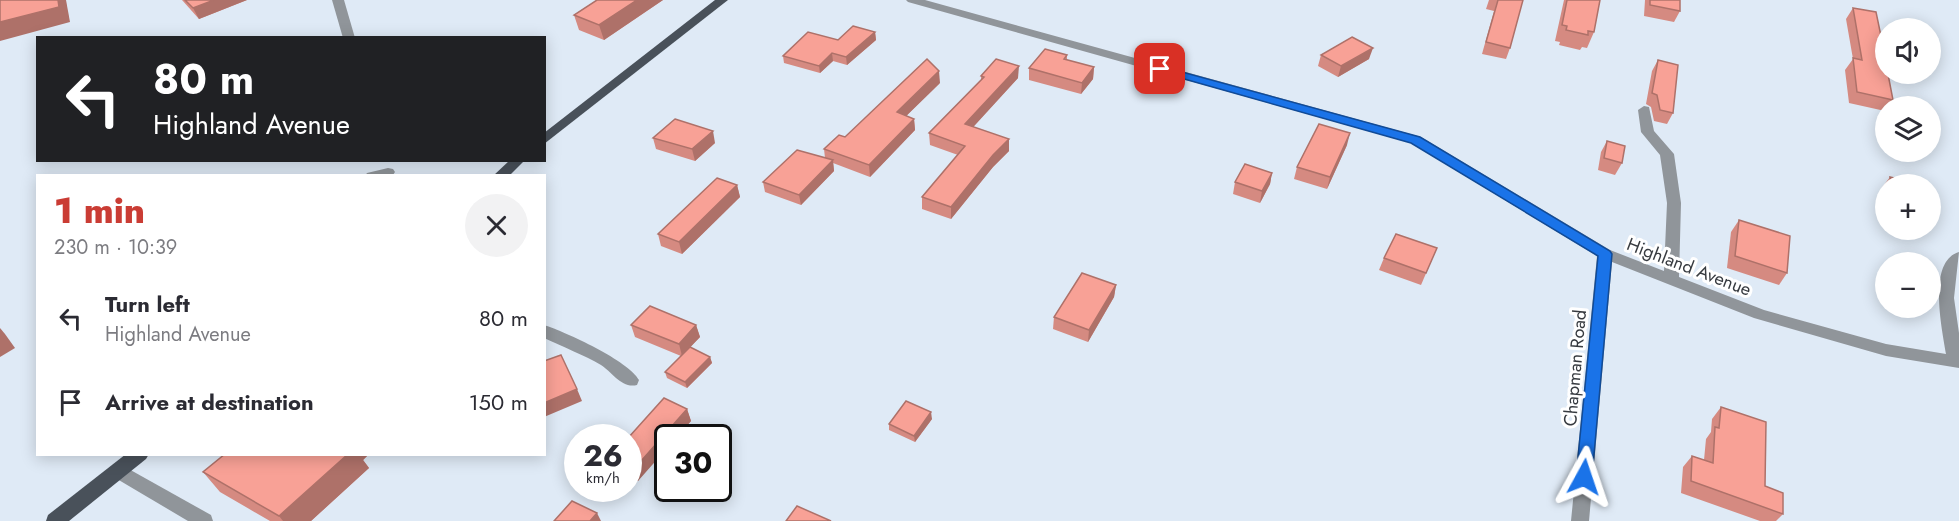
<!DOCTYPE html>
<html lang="en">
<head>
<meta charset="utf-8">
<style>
  body { margin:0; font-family:Jost,sans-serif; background:#f2f2f3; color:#2b2b33; height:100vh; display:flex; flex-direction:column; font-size:22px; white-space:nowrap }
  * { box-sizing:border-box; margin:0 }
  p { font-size:20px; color:#7c7c81 }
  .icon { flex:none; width:33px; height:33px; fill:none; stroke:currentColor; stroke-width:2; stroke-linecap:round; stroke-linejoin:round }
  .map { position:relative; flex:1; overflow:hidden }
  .panel { position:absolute; left:36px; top:174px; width:510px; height:282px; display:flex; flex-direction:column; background:#fff; border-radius:0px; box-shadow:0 3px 15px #0003 }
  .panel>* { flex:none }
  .guide { position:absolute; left:36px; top:36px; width:510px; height:126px; border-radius:0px; box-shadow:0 3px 15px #0003; background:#202124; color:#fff; overflow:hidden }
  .controls { position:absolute; left:1875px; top:18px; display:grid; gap:12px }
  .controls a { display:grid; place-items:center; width:66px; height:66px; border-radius:50%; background:#fff; box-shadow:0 3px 15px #0003; font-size:30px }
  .speed { position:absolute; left:564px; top:424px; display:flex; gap:12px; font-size:30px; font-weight:700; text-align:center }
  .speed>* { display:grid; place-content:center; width:78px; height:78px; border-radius:50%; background:#fff; box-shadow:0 3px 15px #0003; line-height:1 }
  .speed small { font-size:15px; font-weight:400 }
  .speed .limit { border:3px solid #111; border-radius:9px; background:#fff; color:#111 }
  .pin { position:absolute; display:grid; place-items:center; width:51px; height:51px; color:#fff; margin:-26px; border-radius:12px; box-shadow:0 3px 9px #0006 }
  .me { position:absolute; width:66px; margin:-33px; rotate:5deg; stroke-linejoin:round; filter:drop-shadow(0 0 4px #0008) }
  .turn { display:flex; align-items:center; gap:21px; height:126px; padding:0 18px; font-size:27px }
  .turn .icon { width:78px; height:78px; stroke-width:2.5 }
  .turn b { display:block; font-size:42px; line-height:51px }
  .round { display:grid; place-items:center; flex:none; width:63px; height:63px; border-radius:32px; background:#f2f2f3 }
  .head { display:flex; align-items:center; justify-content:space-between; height:102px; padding:0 18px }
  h1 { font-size:36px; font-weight:800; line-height:45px; color:#ca3c34 }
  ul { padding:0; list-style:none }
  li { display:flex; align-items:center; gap:18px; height:84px; padding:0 18px }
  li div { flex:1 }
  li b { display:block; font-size:22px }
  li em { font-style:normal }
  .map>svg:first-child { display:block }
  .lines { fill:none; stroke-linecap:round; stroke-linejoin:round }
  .minor { fill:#90959a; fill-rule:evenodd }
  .major { fill:#49515a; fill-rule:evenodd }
  .wall { fill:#d58a81 }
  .shaded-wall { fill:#ae7169 }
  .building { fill:#f8a196; stroke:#ae7169; stroke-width:1.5 }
  .route { fill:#1a73e8; stroke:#114b97; stroke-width:1.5 }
  .labels { text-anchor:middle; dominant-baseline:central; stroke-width:6; stroke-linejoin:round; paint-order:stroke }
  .street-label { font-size:18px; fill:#373b40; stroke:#fff }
</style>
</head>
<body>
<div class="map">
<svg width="1959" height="521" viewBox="0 0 1959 521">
  <rect width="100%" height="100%" fill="#dfeaf6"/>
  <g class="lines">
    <g class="minor">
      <polygon points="332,0 344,0 355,38 343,38"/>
      <path d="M906,0H925L1421,137L1610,250L1664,271L1667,203L1660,155L1641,132L1638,110L1644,106L1649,107L1654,131L1674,154L1681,203L1679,277L1764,310L1886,344L1946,354C1942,329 1927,261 1959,252L1954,298L1959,333V368L1886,356L1754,318L1612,262L1589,521H1571L1597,256L1411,143L908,2Z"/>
      <polygon points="388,168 393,169 395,172 393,175 365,176 367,173"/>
      <path d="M544,325C566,332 629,361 639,380L637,385C622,389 612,372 601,365C584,355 563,347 544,338Z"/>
      <polygon points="118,463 211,515 213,521 188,521 112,476 109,471 112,466"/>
    </g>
    <g class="major">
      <polygon points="715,0 728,0 544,144 544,133"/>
      <polygon points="510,160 525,160 509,176 493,176"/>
      <polygon points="126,454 149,454 146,459 69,521 46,521 48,515"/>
    </g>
  </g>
  <g class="wall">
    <polygon points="182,0 247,0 199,19"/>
    <polygon points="597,0 663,0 604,40 579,30 574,15"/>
    <polygon points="1489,0 1523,0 1510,48 1506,59 1482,54 1494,11 1486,9"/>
    <polygon points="1564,0 1600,0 1594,32 1587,48 1582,47 1580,50 1559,45 1560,42 1555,41"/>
    <polygon points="1645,0 1680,0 1680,11 1674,22 1644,16"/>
    <polygon points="1853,8 1893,100 1888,106 1886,106 1885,111 1849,103 1845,70 1853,59 1846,19"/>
    <polygon points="875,32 876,40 847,65 833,61 820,73 784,63 783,56 838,40"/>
    <polygon points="1067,55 1067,60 1094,67 1093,79 1081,94 1029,80 1029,68"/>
    <polygon points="1321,55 1369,59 1338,77 1318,66"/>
    <polygon points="1658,60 1673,113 1667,124 1654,121 1651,107 1646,104 1652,71"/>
    <polygon points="981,76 1018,78 973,127 1009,151 993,167 951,219 922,209 922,197 958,155 930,145 929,133 981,80"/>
    <polygon points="940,83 906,116 914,119 915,130 870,177 833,163 834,171 801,205 765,192 763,182 825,158 824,149"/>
    <polygon points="653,138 715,143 695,161 656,149"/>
    <polygon points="1607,141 1622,163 1615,175 1598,170 1601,152"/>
    <polygon points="1347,145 1327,189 1294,179 1297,167"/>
    <polygon points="1272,173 1270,184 1260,203 1233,194 1235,182"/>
    <polygon points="1890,177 1919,184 1886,184 1886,218 1881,189"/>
    <polygon points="737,185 740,197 682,254 661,246 658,234"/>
    <polygon points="1739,220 1787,273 1779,285 1727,268 1731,232"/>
    <polygon points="1437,248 1421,285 1379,270 1384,258"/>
    <polygon points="1116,285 1114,297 1088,342 1053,329 1054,317"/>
    <polygon points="631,325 696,325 700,337 690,347 710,357 712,363 687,388 667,378 665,372 681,356 635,337"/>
    <polygon points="1721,407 1765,486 1783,514 1776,521 1760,521 1681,493 1683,467 1692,456 1704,460 1706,439 1711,432 1712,419"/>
    <polygon points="687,409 691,421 676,438 668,438 638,481 628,476 628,438"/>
    <polygon points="932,419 915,442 889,430 889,424"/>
    <polygon points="225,454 369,454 363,460 369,468 311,521 270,521 220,492 203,472"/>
  </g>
  <g class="shaded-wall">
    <polygon points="58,0 66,0 70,22 0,41 0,22"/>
    <polygon points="214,0 247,0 199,19 193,8"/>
    <polygon points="637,0 663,0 604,40 599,25"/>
    <polygon points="875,32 876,40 847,65 846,57"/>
    <polygon points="1373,48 1369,59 1338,77 1341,66"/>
    <polygon points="832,53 833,61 820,73 819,66"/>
    <polygon points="1019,66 1018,78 965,136 965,124"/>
    <polygon points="1094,67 1093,79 1081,94 1082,83"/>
    <polygon points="939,71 940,83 898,124 897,112"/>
    <polygon points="914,119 915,130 870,177 869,165"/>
    <polygon points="713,131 715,143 695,161 692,149"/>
    <polygon points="1350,133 1347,145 1327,189 1330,177"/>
    <polygon points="1009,139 1009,151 993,167 951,219 951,207 993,155"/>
    <polygon points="833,160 834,171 801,205 799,195"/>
    <polygon points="1272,173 1270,184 1260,203 1262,191"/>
    <polygon points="737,185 740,197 682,254 679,242"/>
    <polygon points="1116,285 1114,297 1088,342 1089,330"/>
    <polygon points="696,325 700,337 682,356 679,344"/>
    <polygon points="0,328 5,334 15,348 0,357"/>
    <polygon points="710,357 712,363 687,388 685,382"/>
    <polygon points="577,389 582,401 544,417 544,403"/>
    <polygon points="687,409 691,421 676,438 668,438 668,447 638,481 634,469"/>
    <polygon points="931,412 932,419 915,442 914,436"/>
    <polygon points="348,454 369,454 363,460 369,468 311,521 283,521 279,516"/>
    <polygon points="597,513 601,521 590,521"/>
  </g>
  <g class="building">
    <polygon points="0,0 58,0 59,7 0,22"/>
    <polygon points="185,0 214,0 193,8"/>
    <polygon points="597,0 637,0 599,25 574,15"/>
    <polygon points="1498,0 1523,0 1510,48 1486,42"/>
    <polygon points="1567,0 1600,0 1594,32 1588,31 1588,35 1566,30 1567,26 1562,25"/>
    <polygon points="1650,0 1680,0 1680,11 1650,5"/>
    <polygon points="1853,8 1876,12 1886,60 1886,74 1888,74 1893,100 1857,92 1853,58 1862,60"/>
    <polygon points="853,26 875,32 846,57 832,53 819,66 783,56 808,32 838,40"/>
    <polygon points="1352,37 1373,48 1341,66 1321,55"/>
    <polygon points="1045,49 1067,55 1064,59 1094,67 1082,83 1029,68"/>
    <polygon points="927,59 939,71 897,112 914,119 869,165 824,149 839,135 845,137"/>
    <polygon points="996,59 1019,66 965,124 1009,139 993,155 951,207 922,197 965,146 929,133 984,77 981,76"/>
    <polygon points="1658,60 1678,65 1673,113 1660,110 1657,95 1652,93"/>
    <polygon points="675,119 713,131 692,149 653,138"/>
    <polygon points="1319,124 1350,133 1330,177 1297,167"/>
    <polygon points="1607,141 1625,146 1622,163 1604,158"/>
    <polygon points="797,150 833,160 799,195 763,182"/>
    <polygon points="1245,164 1272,173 1262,191 1235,182"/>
    <polygon points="1890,177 1919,184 1891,184"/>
    <polygon points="717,178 737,185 679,242 658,234"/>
    <polygon points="1739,220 1790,236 1787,273 1735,256"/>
    <polygon points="1396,234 1437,248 1426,273 1384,258"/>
    <polygon points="1082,273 1116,285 1089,330 1054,317"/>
    <polygon points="650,306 696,325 679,344 631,325"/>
    <polygon points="690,347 710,357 685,382 665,372"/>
    <polygon points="561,355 577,389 544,403 544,361"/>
    <polygon points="664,398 687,409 634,469 628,467 628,438"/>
    <polygon points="906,401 931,412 914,436 889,424"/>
    <polygon points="1721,407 1766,422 1765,486 1783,493 1783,514 1691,481 1692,456 1713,463 1715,427 1719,428"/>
    <polygon points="225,454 348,454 279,516 203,472"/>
    <polygon points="572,501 597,513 590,521 554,521"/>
    <polygon points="797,506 831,521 786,521"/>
  </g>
  <polygon class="route" points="1160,66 1420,137 1610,251 1612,254 1592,477 1590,481 1584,483 1578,481 1576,477 1598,256 1411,143 1156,71 1154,69"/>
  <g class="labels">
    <g class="street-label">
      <text transform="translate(1689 267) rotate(21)">Highland Avenue</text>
      <text transform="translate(1575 368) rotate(-85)">Chapman Road</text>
    </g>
  </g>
</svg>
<div class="controls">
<a><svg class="icon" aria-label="sound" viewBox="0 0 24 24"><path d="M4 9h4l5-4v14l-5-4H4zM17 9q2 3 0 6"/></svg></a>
<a><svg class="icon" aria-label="layers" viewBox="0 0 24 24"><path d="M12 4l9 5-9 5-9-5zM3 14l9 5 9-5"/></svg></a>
<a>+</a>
<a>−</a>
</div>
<div class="speed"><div>26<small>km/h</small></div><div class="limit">30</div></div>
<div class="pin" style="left:1160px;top:69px;background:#d93025"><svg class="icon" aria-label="arrive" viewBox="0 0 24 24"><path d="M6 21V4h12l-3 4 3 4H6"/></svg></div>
<svg class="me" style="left:1584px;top:477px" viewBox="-20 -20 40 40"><path d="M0-17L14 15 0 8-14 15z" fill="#1a73e8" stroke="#fff" stroke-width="4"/></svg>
<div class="guide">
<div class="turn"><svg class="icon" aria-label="left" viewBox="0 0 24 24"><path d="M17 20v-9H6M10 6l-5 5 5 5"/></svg><div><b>80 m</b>Highland Avenue</div></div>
</div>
<section class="panel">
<div class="head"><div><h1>1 min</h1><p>230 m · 10:39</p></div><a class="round"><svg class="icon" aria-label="close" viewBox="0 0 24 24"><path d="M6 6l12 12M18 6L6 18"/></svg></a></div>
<ul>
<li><svg class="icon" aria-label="left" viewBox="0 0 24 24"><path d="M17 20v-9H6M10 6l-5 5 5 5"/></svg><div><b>Turn left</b><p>Highland Avenue</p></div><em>80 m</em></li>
<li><svg class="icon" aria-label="arrive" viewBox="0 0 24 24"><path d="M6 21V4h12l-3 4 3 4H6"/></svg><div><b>Arrive at destination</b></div><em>150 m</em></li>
</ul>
</section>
</div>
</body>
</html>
